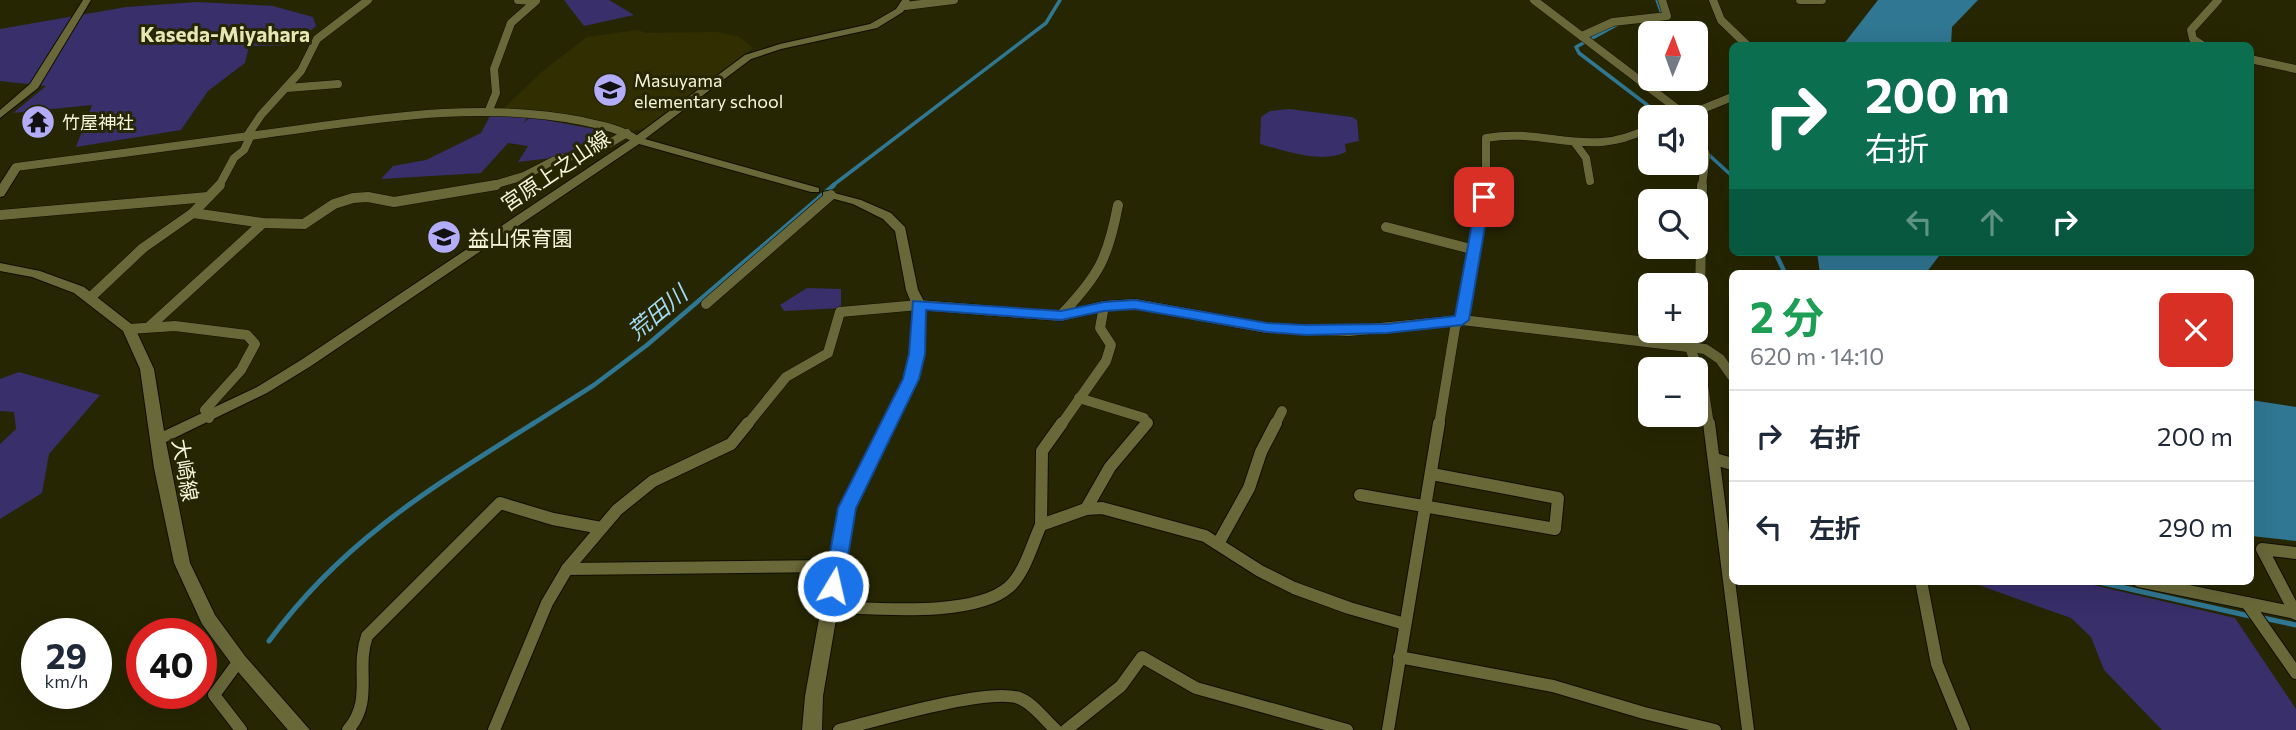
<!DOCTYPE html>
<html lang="ja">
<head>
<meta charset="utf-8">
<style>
  body { margin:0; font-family:Commissioner,"Noto Sans JP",sans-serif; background:#f2f2f3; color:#1f2937; height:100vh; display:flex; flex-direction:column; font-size:26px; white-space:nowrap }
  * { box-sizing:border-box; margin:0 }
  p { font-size:23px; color:#747a83 }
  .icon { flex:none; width:38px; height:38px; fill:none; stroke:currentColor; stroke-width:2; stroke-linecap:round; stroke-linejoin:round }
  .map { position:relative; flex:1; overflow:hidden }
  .side { position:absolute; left:1729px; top:270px; width:525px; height:315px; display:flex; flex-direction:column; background:#fff; border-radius:10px; box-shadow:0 7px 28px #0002 }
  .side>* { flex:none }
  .top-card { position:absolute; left:1729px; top:42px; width:525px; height:214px; border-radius:10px; box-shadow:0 7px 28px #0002; background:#0b6e4f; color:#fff; overflow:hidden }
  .needle { width:46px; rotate:1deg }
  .buttons { position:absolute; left:1638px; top:21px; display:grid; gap:14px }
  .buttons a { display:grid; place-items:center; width:70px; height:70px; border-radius:10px; background:#fff; box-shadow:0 7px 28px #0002; font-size:35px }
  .speed { position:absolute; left:21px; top:618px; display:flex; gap:14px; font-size:35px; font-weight:700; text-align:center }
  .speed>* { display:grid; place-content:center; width:91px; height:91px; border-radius:50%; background:#fff; box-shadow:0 7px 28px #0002; line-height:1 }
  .speed small { font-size:18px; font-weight:400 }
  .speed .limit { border:10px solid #d22; background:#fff; color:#111 }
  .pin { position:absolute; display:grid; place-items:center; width:60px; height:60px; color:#fff; margin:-30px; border-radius:14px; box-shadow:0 4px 10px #0006 }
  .me { position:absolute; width:77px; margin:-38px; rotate:9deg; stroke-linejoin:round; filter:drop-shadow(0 0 5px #0008) }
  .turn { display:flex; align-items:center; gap:24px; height:147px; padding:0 21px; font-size:32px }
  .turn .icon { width:91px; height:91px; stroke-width:2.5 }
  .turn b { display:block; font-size:49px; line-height:60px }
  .lanes { display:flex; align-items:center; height:66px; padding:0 21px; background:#0003; justify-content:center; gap:35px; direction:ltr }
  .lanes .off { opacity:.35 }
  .round { display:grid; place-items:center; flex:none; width:74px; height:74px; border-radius:10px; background:#f2f2f3 }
  .head { display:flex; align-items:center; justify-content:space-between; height:119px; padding:0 21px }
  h1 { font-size:42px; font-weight:700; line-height:52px; color:#1e9e55 }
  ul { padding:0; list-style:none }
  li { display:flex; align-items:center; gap:21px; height:91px; padding:0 21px; border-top:2px solid #e0e1e3 }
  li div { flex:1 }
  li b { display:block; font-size:26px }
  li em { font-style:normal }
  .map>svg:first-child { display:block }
  .built { fill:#312f02 }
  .green { fill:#382f6b }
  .water { fill:#307793 }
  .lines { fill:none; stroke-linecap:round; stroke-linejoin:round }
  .stream-far2 { stroke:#307793; stroke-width:3.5 }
  .stream-far1 { stroke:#307793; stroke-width:4.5 }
  .stream { stroke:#307793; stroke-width:5 }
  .minor-far2-casing { stroke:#0f0e00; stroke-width:9 }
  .minor-far1-casing { stroke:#0f0e00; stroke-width:11 }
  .minor-casing { stroke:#0f0e00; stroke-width:14 }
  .tertiary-casing { stroke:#0f0e00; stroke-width:2 }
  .minor-far2 { stroke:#696839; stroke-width:8 }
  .minor-far1 { stroke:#696839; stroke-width:10 }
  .minor { stroke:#696839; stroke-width:12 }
  .tertiary { fill:#696839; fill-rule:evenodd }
  .route { fill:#1a73e8; stroke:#114b97; stroke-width:2 }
  .labels { text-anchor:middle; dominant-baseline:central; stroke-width:6; stroke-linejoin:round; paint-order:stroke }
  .far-poi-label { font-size:18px; fill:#f4f4db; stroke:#272602; text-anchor:start }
  .far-quarter-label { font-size:21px; font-weight:bold; fill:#e7e7b3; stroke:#272602 }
  .street-label { font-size:21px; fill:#f4f4db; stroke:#272602 }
  .poi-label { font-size:21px; fill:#f4f4db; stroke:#272602; text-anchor:start }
  .water-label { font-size:23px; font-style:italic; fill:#a2daf3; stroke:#272602 }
</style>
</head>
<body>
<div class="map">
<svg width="2296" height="730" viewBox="0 0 2296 730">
  <rect width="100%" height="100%" fill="#272602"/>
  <polygon class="built" points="637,30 647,33 717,32 739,37 753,48 645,128 633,131 595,121 503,109 544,70 587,37"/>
  <g class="green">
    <polygon points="564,0 609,0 634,15 584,26"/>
    <polygon points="197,2 273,6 313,17 316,26 294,45 249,46 245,63 208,91 181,130 76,147 92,105 13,113 46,86 0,81 0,29 126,7"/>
    <path d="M1289,109L1352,117L1357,120L1359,141L1345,144L1346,152C1321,164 1286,151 1260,144L1261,117L1270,111Z"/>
    <polygon points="491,114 527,118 523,124 530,117 599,130 569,156 518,162 528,146 508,143 481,173 381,179 393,166 426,160 481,133"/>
    <polygon points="807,288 841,289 841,308 784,311 780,305"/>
    <polygon points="19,372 100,395 49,454 42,493 0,519 0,444 16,429 14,412 0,411 0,379"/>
    <polygon points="1967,581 2076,581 2235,618 2296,709 2296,730 2162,730 2104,670 2091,637 2071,618"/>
  </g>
  <g class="water">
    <polygon points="1878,0 1978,0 1952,27 1951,45 1843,45"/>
    <polygon points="1817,252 1942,252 1926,273 1820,273"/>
    <polygon points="2251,400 2296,407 2296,541 2251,536"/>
  </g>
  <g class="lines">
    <g class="stream-far2">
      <polyline points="1657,0 1662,14 1658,15"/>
      <polyline points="1618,24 1576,47 1579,53 1663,117"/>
      <polyline points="1696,143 1732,176"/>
      <polyline points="832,186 1046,23 1060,0"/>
    </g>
    <g class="stream-far1">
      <polyline points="1775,252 1785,273"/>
      <polyline points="531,425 594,385 647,345 834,185"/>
    </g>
    <g class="stream">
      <polyline points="2094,581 2254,617"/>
      <polyline points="2263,618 2296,625"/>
      <path d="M269,641C343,540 431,488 534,423"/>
    </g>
    <g class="minor-far2-casing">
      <g id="minor-far2">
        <polyline points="1534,0 1688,117"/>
        <polyline points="1713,0 1721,20 1748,46"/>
        <polyline points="1800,0 1822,0"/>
        <polyline points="905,6 954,0"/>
        <polyline points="1582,36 1613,22 1667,16 1662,0"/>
        <polyline points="2204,46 2193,39 2191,30 2218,0"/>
        <polyline points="2250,59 2296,69"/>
        <polyline points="287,88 338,84"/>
        <polyline points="489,110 496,93 494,69 511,23 536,1 518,0"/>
        <polyline points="1683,117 1732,97"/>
        <polyline points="1696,127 1706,155 1702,186"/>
        <polyline points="247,136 261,115 301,71 317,39 368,0"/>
        <polyline points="1575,143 1586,158 1590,181"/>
        <path d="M16,167C94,157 171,147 249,136C359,122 472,99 582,121C601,125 621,129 637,140"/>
        <polyline points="219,186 234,158 244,150 251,135"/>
        <polyline points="490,186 524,176 553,161 600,149 627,133"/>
        <path d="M1486,186V138C1531,130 1561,145 1602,142C1619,141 1635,135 1650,128"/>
      </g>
    </g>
    <g class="minor-far1-casing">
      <g id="minor-far1">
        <polyline points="193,213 263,223 304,224 334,204 353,198 368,197 394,202 496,185"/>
        <polyline points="0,215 208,197"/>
        <polyline points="1386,227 1475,250"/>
        <polyline points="91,297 143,248 193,213 220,185"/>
        <polyline points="706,304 831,195"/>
        <polyline points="1696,309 1700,295 1702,185"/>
        <path d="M1062,314C1099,275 1108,258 1118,205"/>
        <polyline points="150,326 263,223"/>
        <polyline points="129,329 175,326 247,335 255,344 241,370 205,410 209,418"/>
        <polyline points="1689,331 1690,348 1702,379 1709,425"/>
        <polyline points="1079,398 1144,418 1146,425"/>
        <polyline points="747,425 786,377 828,353 840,312 919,305 1061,316 1104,306 1135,304 1267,328 1349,331 1462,320 1705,349 1720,359 1732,376"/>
        <polyline points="1061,425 1106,361 1111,345 1100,328 1104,306"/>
        <polyline points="1275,425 1282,411"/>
        <polyline points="1439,425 1455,328 1471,280 1486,185"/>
      </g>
    </g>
    <g class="minor-casing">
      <g id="minor">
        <polyline points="1709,423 1748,730"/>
        <polyline points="1715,459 1732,464"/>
        <polyline points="1360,495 1555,529 1558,498 1432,474"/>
        <polyline points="1086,509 1110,467 1147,423"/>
        <polyline points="1041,525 1042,451 1062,423"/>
        <polyline points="1219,542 1249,488 1261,452 1276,423"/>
        <polyline points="2296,553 2262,549 2296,614"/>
        <polyline points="567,569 837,566"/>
        <polyline points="1921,581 1937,664 1964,730"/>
        <polyline points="2139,581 2296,613"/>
        <polyline points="2247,603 2296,673"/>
        <path d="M830,607C875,608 974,618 1009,587C1025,573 1032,544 1041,525L1086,509L1102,508L1205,536L1260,571L1294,588L1349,608L1405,624"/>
        <polyline points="1399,657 1553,686 1644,713 1715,730"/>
        <polyline points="239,661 214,695 241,730"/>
        <path d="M348,730C374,700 355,670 367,636L500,503L553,519L601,528"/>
        <polyline points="494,730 547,603 567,569 617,510 653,481 731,444 748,423"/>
        <path d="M839,730C875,721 988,687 1019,698C1033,703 1045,720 1056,730"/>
        <polyline points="1066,730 1121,686 1142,657 1196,688 1347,730"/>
        <polyline points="1388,730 1439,423"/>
      </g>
    </g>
    <g class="tertiary-casing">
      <g id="tertiary">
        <polygon points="83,0 91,0 38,88 0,118 0,110 30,84"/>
        <polygon points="902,0 910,0 903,12 877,28 781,49 751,59 645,139 819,188 819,192 811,192 639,144 311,366 267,393 166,442 190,563 215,615 245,656 310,730 288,730 233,666 202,624 174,563 154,468 140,369 123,331 74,293 32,277 0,271 0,263 40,271 84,287 134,326 154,369 164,431 257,387 301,360 633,138 745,55 780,44 870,24 896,9"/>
        <polygon points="16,164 22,167 4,196 0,197 0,184 12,165"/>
        <polygon points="827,191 861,200 891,213 905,227 918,290 926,305 924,354 918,378 855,508 823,696 822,730 802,730 805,696 839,508 904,378 910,354 912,305 906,290 895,231 883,219 853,204 823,196 823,192"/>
      </g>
    </g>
    <use href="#minor-far2" class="minor-far2"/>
    <use href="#minor-far1" class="minor-far1"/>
    <use href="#minor" class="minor"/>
    <use href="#tertiary" class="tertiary"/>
  </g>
  <polygon class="route" points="1484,193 1490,197 1469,320 1462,325 1387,333 1306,335 1267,332 1135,309 1104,311 1061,320 926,310 925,354 919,379 856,508 843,586 840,592 833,594 826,592 824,586 838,508 903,379 909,354 913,301 1061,311 1104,302 1135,300 1267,323 1306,325 1387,324 1455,316 1477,197"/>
  <defs>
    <g id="school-disc" transform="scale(1.75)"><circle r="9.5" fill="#b3adf9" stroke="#272602"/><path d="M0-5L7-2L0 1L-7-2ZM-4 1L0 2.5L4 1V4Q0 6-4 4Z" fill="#111"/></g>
    <g id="temple-disc" transform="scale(1.75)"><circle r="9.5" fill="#b3adf9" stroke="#272602"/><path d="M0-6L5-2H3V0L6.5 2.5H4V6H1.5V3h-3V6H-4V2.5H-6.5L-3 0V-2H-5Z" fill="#111"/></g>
  </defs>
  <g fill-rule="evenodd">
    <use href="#school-disc" x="610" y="90"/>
    <use href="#temple-disc" x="38" y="122"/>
    <use href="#school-disc" x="444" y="237"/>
  </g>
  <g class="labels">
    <g class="far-poi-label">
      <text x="634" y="80">Masuyama<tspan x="634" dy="21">elementary school</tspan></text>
      <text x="62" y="122">竹屋神社</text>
    </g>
    <g class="far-quarter-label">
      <text x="225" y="33">Kaseda-Miyahara</text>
    </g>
    <g class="street-label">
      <text transform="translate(555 170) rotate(-34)">宮原上之山線</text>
      <text transform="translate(186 470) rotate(80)">大崎線</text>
    </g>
    <g class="poi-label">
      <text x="468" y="237">益山保育園</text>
    </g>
    <g class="water-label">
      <text transform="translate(657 312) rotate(-40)">荒田川</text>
    </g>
  </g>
</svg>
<div class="buttons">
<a><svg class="needle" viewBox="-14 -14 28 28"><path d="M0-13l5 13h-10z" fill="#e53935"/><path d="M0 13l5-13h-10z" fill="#747a83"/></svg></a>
<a><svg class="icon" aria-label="sound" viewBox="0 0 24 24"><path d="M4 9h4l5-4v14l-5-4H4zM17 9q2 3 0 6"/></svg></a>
<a><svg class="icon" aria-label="search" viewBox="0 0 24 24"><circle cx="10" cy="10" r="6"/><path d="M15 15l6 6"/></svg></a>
<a>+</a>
<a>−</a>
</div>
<div class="speed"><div>29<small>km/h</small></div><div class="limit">40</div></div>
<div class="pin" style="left:1484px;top:197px;background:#d93025"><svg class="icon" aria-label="arrive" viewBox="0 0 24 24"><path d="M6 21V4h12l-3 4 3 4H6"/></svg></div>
<svg class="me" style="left:833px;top:586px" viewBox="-20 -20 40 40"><circle r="17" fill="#1a73e8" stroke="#fff" stroke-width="3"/><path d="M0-11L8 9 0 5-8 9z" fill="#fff"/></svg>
<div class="top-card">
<div class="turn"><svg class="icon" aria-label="right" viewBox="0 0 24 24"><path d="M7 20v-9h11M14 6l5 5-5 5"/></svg><div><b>200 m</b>右折</div></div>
<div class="lanes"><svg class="icon off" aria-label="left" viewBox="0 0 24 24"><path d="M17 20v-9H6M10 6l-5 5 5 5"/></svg><svg class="icon off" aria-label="ahead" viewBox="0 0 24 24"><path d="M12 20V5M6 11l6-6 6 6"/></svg><svg class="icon" aria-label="right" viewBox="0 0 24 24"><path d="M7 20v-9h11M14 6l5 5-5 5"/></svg></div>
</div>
<section class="side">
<div class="head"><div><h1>2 分</h1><p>620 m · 14:10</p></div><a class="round" style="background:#d93025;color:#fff"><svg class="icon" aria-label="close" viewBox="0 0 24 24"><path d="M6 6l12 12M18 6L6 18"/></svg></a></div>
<ul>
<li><svg class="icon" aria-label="right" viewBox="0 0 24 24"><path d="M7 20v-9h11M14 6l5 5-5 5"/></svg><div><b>右折</b></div><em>200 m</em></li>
<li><svg class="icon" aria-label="left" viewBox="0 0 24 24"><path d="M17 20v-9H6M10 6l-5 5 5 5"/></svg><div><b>左折</b></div><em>290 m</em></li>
</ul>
</section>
</div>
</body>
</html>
